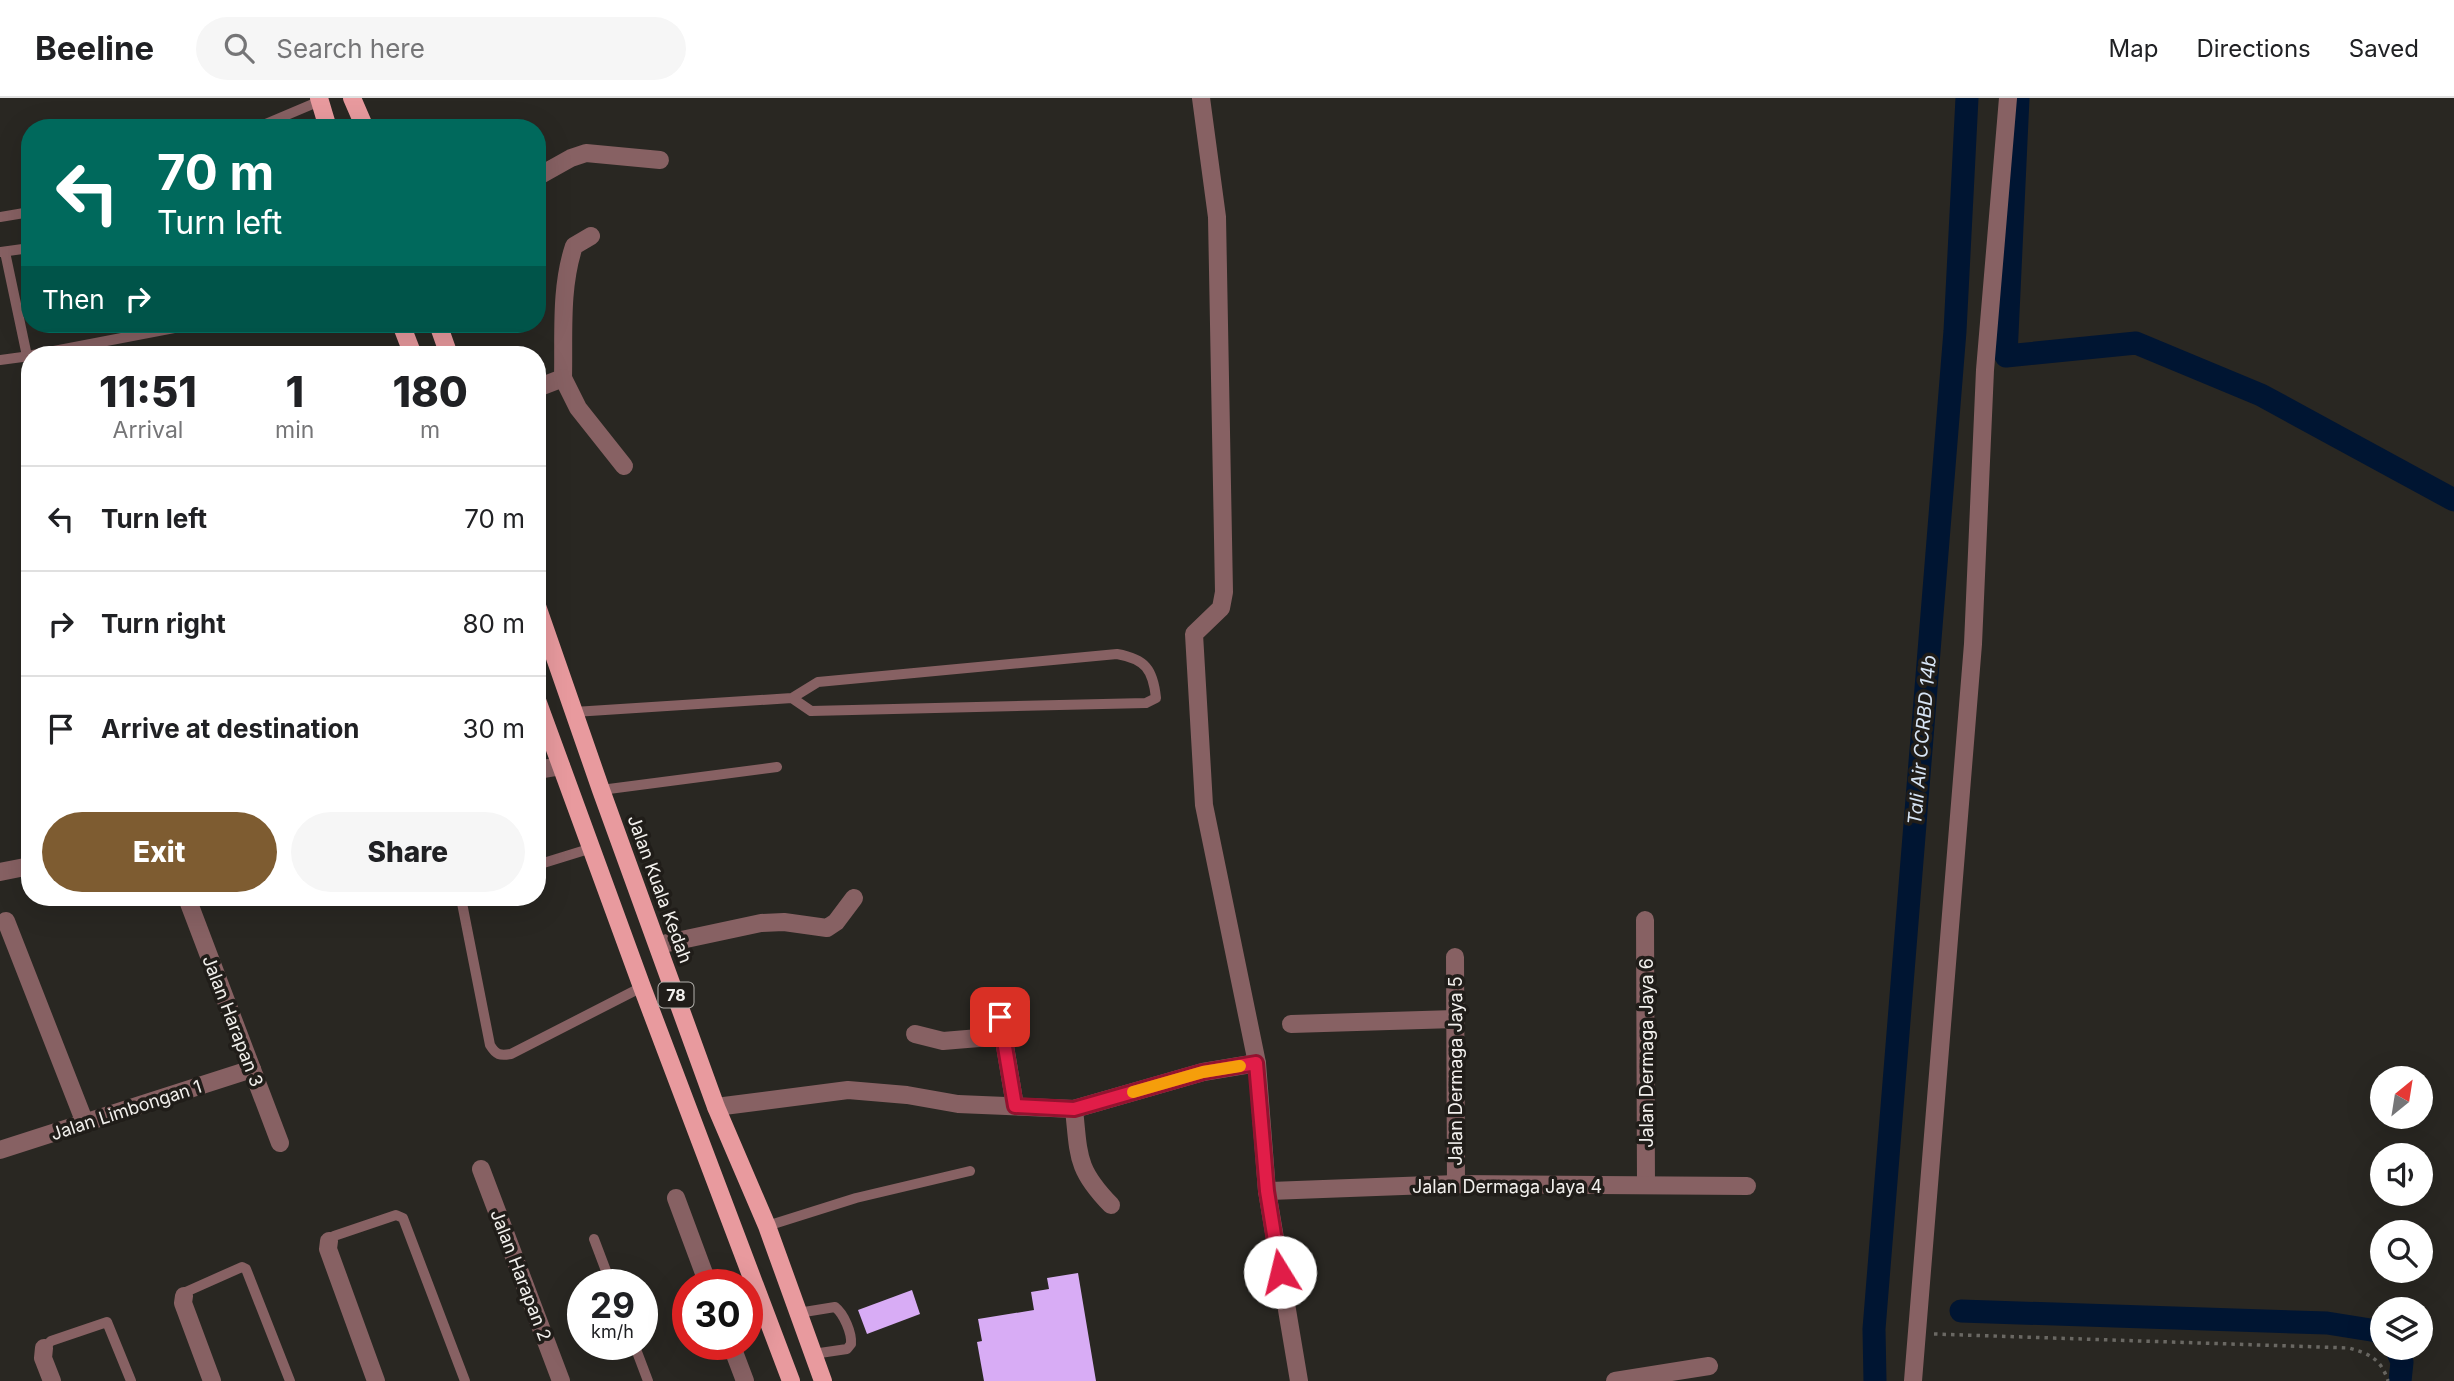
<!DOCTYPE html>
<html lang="en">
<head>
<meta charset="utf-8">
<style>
  body { margin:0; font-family:Inter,sans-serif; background:#f6f6f6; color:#202124; height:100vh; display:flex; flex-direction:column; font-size:26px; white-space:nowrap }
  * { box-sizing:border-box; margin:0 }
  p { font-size:23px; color:#757577 }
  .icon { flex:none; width:38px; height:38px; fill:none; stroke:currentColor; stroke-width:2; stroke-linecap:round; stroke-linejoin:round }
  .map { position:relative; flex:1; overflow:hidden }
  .panel { position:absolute; left:21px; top:248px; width:525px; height:560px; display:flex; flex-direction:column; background:#fff; border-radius:28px; box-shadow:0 7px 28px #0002 }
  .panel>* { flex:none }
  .guide { position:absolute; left:21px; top:21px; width:525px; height:214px; border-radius:28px; box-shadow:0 7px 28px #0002; background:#00695c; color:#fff; overflow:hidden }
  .needle { width:46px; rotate:30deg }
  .controls { position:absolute; left:2370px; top:968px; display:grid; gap:14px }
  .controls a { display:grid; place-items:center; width:63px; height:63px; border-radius:50%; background:#fff; box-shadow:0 7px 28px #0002; font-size:35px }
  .speed { position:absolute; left:567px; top:1171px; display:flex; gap:14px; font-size:35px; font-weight:700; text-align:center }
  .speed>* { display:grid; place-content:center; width:91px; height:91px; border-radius:50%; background:#fff; box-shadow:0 7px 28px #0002; line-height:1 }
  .speed small { font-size:18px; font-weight:400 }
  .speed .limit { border:10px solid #d22; background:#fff; color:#111 }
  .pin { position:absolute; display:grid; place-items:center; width:60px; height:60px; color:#fff; margin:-30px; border-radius:14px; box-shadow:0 4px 10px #0006 }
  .me { position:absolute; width:77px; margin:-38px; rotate:351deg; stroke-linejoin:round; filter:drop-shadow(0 0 5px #0008) }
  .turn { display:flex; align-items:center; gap:24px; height:147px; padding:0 21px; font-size:32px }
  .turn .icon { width:91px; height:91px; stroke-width:2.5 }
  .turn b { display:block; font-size:49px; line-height:60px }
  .then { display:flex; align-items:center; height:66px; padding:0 21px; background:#0003; gap:14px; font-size:26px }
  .eta { display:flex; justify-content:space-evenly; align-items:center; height:119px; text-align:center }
  .eta b { font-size:42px; font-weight:800; line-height:49px }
  .action { display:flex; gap:14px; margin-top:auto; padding:14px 21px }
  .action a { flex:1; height:80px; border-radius:42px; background:#7e5c31; color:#fff; font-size:28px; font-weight:800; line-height:80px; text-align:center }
  .action a+a { background:#f6f6f6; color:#202124 }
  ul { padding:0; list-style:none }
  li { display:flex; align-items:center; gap:21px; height:105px; padding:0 21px; border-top:2px solid #e0e0e0 }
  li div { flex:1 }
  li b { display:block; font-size:26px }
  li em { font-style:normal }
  header { display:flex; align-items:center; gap:42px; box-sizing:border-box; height:98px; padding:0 35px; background:#fff; border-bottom:2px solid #e0e0e0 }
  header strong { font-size:33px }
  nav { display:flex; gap:38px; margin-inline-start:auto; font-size:24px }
  .search { width:490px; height:63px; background:#f6f6f6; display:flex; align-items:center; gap:18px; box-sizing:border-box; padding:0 24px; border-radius:38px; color:#757577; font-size:26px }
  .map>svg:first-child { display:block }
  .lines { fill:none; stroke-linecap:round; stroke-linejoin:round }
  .canal { stroke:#001532; stroke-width:23 }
  .building { fill:#d8acf5 }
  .path { stroke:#6a6863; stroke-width:3.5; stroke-dasharray:3.5 5; stroke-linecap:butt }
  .lane { stroke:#876163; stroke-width:10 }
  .street { stroke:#876163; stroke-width:18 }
  .primary { stroke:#e89a9e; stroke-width:18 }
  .route-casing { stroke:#92132f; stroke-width:18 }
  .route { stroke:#e11d48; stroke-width:12 }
  .slow { stroke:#f59e0b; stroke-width:12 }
  .labels { text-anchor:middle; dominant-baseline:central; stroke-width:7; stroke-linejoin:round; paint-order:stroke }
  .shield { fill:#201d19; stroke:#b3b1ad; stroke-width:2 }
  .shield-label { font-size:16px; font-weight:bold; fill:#f2f0ed }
  .street-label { font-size:18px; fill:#f2f0ed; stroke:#201d19 }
  .water-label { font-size:19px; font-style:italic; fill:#d7e5f6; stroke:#201d19 }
</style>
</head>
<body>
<header>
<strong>Beeline</strong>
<div class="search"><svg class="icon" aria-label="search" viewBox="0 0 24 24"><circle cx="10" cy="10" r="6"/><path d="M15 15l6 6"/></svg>Search here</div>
<nav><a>Map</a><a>Directions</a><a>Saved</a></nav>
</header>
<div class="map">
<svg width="2454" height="1283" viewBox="0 0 2454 1283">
  <rect width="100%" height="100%" fill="#292722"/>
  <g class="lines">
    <g class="canal">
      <polyline points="2018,0 2006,258 2136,245 2261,297 2454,402"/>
      <polyline points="1961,1213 2327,1225 2377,1233 2382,1237"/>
      <polyline points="2396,1250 2402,1264 2400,1283"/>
      <polyline points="1875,1283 1874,1231 1955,233 1967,0"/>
    </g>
  </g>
  <g class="building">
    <polygon points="1078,1175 1096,1283 984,1283 977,1244 982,1243 978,1221 1034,1212 1031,1194 1049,1191 1047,1180"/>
    <polygon points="912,1192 920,1216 867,1236 858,1212"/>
  </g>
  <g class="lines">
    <path class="path" d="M1934,1236L2349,1250C2370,1256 2381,1261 2388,1283"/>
    <g class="lane">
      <polyline points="256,30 320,3"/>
      <polyline points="0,119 30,114"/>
      <polyline points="1,154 30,150"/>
      <polyline points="5,154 27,258"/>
      <polyline points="33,257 195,226"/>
      <polyline points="0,262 30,258"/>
      <path d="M574,614L792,600L818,584L1117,556C1145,561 1153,571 1156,600L1146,605L811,613L792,600"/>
      <polyline points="601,692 777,669"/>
      <polyline points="537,767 592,750"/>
      <path d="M461,800L490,947C496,957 500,958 511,956L642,889"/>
      <polyline points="767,1128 856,1100 970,1073"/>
      <polyline points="594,1141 611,1186"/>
      <polyline points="329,1143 334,1138 396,1117 403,1120 465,1283"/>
      <polyline points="184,1198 188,1193 242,1169 246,1171 290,1283"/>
      <path d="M798,1215L835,1209C844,1216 852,1235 851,1246L847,1251L813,1256"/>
      <polyline points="634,1246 648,1283"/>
      <polyline points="44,1250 51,1243 107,1224 131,1283"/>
    </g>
    <g class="street">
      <polyline points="1201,0 1217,119 1224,494 1221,510 1194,536 1204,707 1257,965 1267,1093 1299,1283"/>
      <polyline points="537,79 571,60 586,55 660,62"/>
      <path d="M563,280C564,236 560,190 574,148L591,138"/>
      <polyline points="537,290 563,280 578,310 624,368"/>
      <polyline points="537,672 561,668"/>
      <polyline points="0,774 30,768"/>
      <polyline points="187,800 280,1045"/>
      <polyline points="1645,822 1646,1087"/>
      <polyline points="6,823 85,1025"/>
      <polyline points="658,847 761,825 784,824 827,830 836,824 854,800"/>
      <polyline points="1455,859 1456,1086"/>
      <polyline points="997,900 1015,1008"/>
      <polyline points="1291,926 1455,921"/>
      <polyline points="915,936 943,943 1003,938"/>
      <polyline points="716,1009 848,992 907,997 958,1006 1074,1011 1203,974 1257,965"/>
      <path d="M1074,1011C1079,1058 1076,1071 1111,1107"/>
      <polyline points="0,1052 252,971"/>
      <polyline points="481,1071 561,1283"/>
      <polyline points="1267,1093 1456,1086 1747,1088"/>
      <polyline points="676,1100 708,1186"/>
      <polyline points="329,1143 328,1151 376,1283"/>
      <polyline points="184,1198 183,1205 212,1283"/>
      <polyline points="731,1246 745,1283"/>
      <polyline points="44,1250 43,1260 52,1283"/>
      <polyline points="1615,1283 1709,1268"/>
      <polyline points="1913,1283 1973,546 1985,272 2008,0"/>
    </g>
    <g class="primary">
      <polyline points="319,0 328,30"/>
      <polyline points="352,0 365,30"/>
      <polyline points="401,226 413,257"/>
      <polyline points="438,226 449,257"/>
      <polyline points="537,508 601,692 716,1009 767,1128 823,1283"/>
      <polyline points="537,602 642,889 791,1283"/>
    </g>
  </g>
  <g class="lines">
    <g class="route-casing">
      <polyline id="route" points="1000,919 1015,1008 1074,1011 1203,974 1256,965 1267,1093 1280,1174"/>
    </g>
    <use href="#route" class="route"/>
    <polyline class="slow" points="1133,994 1203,974 1240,968"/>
  </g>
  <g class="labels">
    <rect class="shield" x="658.5" y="884.5" width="35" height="25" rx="5"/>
    <g class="shield-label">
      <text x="676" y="897">78</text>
    </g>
    <g class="street-label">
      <text transform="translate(660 791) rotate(70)">Jalan Kuala Kedah</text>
      <text transform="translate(233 923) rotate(69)">Jalan Harapan 3</text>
      <text transform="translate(1646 955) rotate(-90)">Jalan Dermaga Jaya 6</text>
      <text transform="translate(1455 973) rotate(-90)">Jalan Dermaga Jaya 5</text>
      <text transform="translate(126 1012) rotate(-18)">Jalan Limbongan 1</text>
      <text x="1507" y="1088">Jalan Dermaga Jaya 4</text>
      <text transform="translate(521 1177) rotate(69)">Jalan Harapan 2</text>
    </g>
    <g class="water-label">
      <text transform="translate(1922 642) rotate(-85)">Tali Air CCRBD 14b</text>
    </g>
  </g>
</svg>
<div class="controls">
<a><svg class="needle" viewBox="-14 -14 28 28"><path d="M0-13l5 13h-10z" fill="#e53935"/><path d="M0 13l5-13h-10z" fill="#757577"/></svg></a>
<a><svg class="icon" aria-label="sound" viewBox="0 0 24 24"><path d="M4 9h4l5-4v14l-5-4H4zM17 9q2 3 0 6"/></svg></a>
<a><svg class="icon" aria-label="search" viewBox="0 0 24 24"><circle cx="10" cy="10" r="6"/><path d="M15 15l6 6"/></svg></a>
<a><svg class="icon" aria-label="layers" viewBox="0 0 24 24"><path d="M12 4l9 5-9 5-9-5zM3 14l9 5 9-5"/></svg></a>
</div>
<div class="speed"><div>29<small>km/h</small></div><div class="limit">30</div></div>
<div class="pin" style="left:1000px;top:919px;background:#d93025"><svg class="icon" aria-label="arrive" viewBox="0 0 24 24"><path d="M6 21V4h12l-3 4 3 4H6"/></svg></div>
<svg class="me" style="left:1280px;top:1174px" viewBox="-20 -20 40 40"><circle r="19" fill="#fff"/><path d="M0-13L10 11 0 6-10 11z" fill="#e11d48"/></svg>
<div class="guide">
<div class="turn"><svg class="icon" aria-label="left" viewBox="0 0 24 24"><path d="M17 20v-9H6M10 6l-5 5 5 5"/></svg><div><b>70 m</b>Turn left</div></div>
<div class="then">Then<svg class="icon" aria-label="right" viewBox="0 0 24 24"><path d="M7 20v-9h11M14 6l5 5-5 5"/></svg></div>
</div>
<section class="panel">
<div class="eta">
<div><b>11:51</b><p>Arrival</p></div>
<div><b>1</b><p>min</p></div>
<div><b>180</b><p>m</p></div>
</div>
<ul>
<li><svg class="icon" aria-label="left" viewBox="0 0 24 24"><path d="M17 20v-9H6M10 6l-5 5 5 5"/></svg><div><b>Turn left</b></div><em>70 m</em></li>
<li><svg class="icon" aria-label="right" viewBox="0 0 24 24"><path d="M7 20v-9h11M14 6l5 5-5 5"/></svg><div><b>Turn right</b></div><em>80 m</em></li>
<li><svg class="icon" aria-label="arrive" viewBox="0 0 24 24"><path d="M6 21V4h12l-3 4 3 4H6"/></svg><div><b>Arrive at destination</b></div><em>30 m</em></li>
</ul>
<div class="action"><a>Exit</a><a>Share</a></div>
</section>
</div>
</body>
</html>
